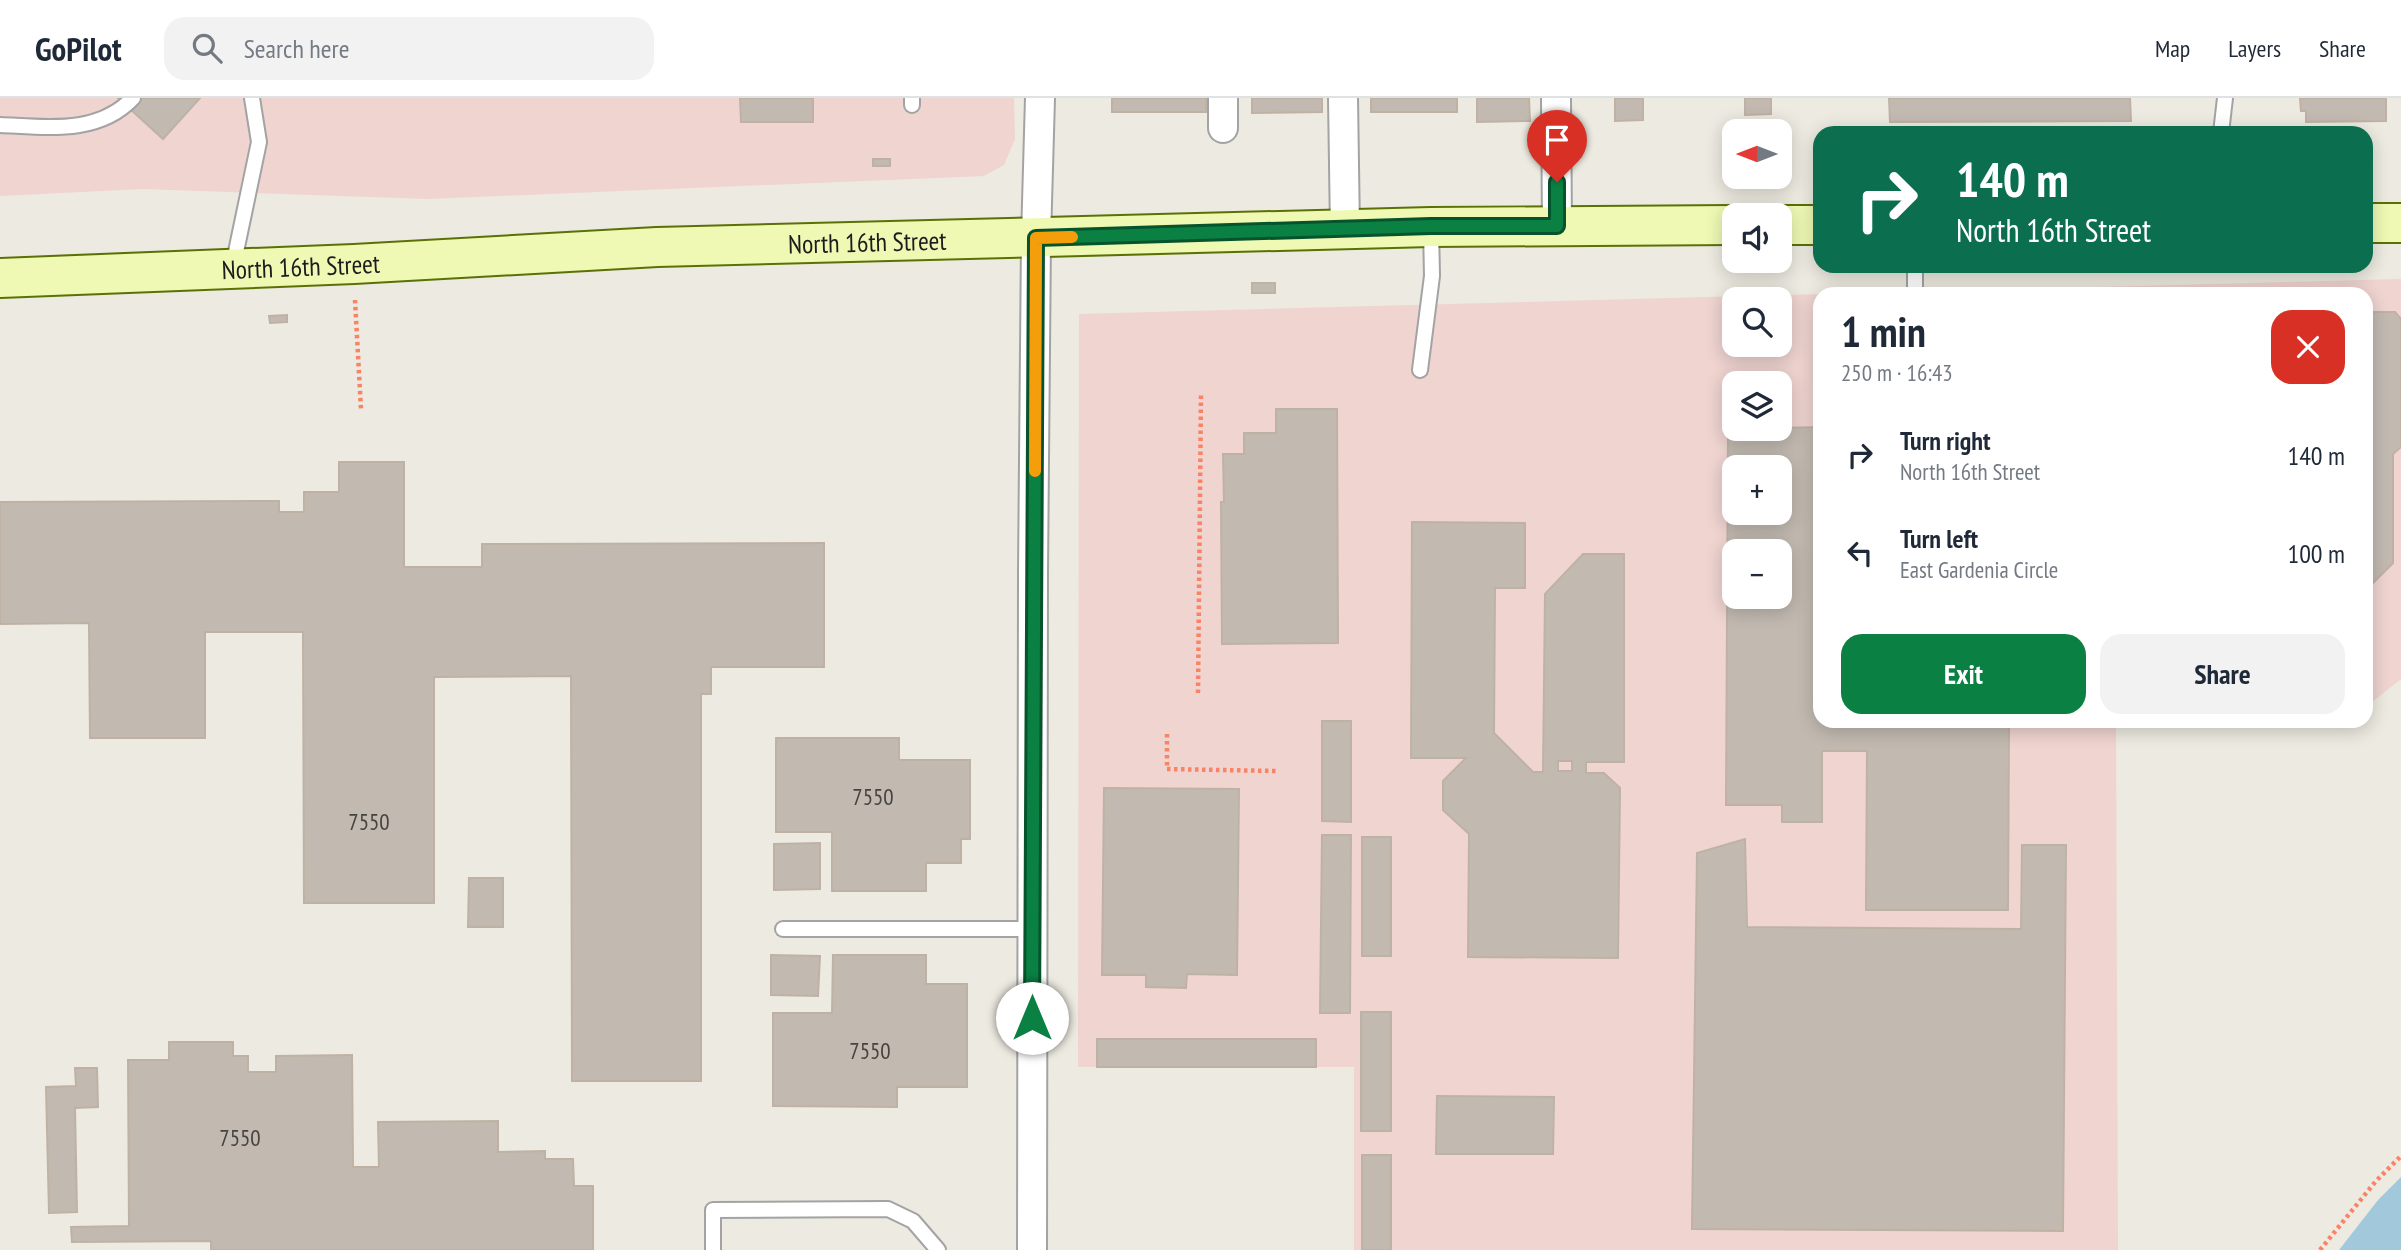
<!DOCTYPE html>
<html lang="en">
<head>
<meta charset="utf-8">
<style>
  body { margin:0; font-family:"PT Sans Narrow",sans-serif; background:#f2f2f3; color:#1f2937; height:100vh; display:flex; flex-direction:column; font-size:26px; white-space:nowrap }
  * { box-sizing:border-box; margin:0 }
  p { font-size:23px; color:#747a83 }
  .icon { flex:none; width:38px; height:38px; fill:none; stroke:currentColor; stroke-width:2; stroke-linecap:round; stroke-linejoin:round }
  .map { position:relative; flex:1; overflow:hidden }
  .panel { position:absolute; left:1813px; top:189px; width:560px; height:441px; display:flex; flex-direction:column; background:#fff; border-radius:21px; box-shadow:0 4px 18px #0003 }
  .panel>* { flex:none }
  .hud { position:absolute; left:1813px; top:28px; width:560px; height:147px; border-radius:21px; box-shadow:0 4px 18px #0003; background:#0b6e4f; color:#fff; overflow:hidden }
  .needle { width:46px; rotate:270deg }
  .buttons { position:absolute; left:1722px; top:21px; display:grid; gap:14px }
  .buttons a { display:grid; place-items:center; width:70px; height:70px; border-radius:14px; background:#fff; box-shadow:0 4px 18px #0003; font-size:35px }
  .pin { position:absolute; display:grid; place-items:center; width:60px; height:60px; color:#fff; margin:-72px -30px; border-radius:50% 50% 50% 0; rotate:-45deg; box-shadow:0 0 7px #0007 }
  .pin .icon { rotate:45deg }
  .me { position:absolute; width:77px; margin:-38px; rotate:0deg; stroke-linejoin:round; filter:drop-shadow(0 0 5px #0008) }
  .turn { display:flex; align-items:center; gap:24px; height:147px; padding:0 28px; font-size:32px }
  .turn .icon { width:91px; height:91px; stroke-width:2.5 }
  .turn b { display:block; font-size:49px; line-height:60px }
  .round { display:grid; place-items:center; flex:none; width:74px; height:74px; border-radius:21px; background:#f2f2f3 }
  .overview { display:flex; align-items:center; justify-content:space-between; height:119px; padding:0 28px }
  h1 { font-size:42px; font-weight:700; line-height:52px }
  .button { display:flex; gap:14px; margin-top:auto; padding:14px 28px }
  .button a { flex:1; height:80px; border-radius:21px; background:#0b8043; color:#fff; font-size:28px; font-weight:700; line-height:80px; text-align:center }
  .button a+a { background:#f2f2f3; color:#1f2937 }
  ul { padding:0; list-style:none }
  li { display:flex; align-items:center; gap:21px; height:98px; padding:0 28px }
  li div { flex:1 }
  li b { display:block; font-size:26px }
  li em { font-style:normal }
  header { display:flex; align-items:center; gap:42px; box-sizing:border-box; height:98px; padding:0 35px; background:#fff; border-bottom:2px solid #e0e1e3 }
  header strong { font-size:33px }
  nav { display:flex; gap:38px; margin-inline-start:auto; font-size:24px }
  .search { width:490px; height:63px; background:#f2f2f3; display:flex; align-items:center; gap:18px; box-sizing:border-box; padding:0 24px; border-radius:21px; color:#747a83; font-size:26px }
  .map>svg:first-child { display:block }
  .commercial { fill:#efd4d0; fill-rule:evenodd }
  .water { fill:#a1c9db }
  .building { fill:#c2bab1; stroke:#bfb2a4; stroke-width:2; fill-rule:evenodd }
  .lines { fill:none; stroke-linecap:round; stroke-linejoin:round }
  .service-casing { stroke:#a3a3a3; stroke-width:18 }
  .minor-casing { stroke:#a3a3a3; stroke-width:32 }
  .secondary-casing { stroke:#5b7105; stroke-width:42 }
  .path { stroke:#f98366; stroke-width:4.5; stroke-dasharray:3.5 3.5; stroke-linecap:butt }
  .service { stroke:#fff; stroke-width:14 }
  .minor { stroke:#fff; stroke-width:28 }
  .secondary { stroke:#eff9b4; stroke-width:38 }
  .route-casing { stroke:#07532c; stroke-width:18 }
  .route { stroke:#0b8043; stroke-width:12 }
  .slow { stroke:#f59e0b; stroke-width:12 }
  .labels { text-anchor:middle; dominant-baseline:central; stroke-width:7; stroke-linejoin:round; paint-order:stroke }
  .number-label { font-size:23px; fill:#464441 }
  .street-label { font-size:26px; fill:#1c1c1c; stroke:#fff }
</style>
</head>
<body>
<header>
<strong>GoPilot</strong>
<div class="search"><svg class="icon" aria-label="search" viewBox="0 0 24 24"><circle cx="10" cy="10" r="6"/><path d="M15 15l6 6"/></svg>Search here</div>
<nav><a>Map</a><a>Layers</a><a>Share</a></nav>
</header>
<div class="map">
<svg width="2401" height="1152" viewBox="0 0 2401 1152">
  <rect width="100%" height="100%" fill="#edeae1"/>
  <g class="commercial">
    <polygon points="0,0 1014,0 1015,41 1004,67 984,78 428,101 143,91 0,98"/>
    <polygon points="2401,181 2401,581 2366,609 2366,196 1833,196"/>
    <path d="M1820,196V623H2262L2116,626L2118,1152H1354V969H1078L1079,216ZM1734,201H1780V247H1734ZM1734,285H1780V331H1734ZM1734,369H1780V415H1734ZM1734,453H1780V499H1734Z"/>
  </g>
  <polygon class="water" points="2401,1079 2401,1152 2339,1152 2378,1102"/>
  <g class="building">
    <polygon points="118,0 200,0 163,41"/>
    <polygon points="740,0 813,0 813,24 741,24"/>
    <rect x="1112" y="0" width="94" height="14"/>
    <polygon points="1252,0 1322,0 1322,14 1252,15"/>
    <rect x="1371" y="0" width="86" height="14"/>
    <polygon points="1477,0 1529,0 1530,23 1477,24"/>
    <polygon points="1615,0 1643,0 1643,22 1615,23"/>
    <polygon points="1745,0 1771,0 1771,16 1745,17"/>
    <polygon points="1889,0 2130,0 2131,23 1890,24"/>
    <polygon points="2300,0 2386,0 2386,23 2306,24 2306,13 2301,13"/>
    <rect x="873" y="61" width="17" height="7"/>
    <rect x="1252" y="185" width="23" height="10"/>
    <polygon points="2366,210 2367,214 2395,214 2401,221 2401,349 2393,356 2393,465 2366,492"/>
    <polygon points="287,217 287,224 270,225 269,218"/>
    <polygon points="1276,311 1337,311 1338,545 1222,546 1221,404 1224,404 1223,356 1244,356 1244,335 1276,335"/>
    <path d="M1728,329H1734V331L1820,329V623H2009L2008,812H1866L1867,653H1822V724H1782V707H1726ZM1734,369H1780V415H1734ZM1734,453H1780V499H1734Z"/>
    <polygon points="339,364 404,364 404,469 482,469 482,446 824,445 824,569 711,569 711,596 701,596 701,983 572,983 571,578 434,579 434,805 304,805 303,534 205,534 205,640 90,640 89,525 0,526 0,404 279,403 279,414 304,414 304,394 339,394"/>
    <path d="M1412,424L1525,425V490H1495L1494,635L1533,674H1543L1545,496L1583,456H1624V664H1586V675H1604L1620,690L1618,860L1468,859L1469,736L1443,712V683L1466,660H1411ZM1558,663H1572V673H1558Z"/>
    <polygon points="1322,623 1351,623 1351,724 1322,723"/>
    <polygon points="776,640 899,640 899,662 970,662 970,741 961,741 961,765 926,765 926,793 832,793 832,734 776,734"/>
    <polygon points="1104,690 1239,691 1237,877 1187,876 1186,890 1146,889 1146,877 1102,877"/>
    <polygon points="1322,737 1351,737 1350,915 1320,915"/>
    <rect x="1362" y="739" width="29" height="119"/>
    <polygon points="1745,741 1747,829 2021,831 2022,747 2066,747 2063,1133 1692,1131 1697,755"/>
    <polygon points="820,745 820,791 774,792 774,746"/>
    <polygon points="469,780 503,780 503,829 468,829"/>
    <polygon points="771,857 820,858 818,898 771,897"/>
    <polygon points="833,857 926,857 926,886 967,886 967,989 897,989 897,1009 773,1008 773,915 832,915"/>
    <rect x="1361" y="914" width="30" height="119"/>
    <rect x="1097" y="941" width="219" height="28"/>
    <polygon points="169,944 233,944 233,958 248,958 248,974 276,974 276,958 352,957 353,1069 379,1069 378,1024 498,1023 498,1054 545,1053 545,1061 573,1061 574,1088 593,1088 593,1152 211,1152 211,1143 72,1144 71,1129 129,1128 128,962 169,962"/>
    <polygon points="75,970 97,970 98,1009 75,1010 77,1114 49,1115 46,989 76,988"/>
    <polygon points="1437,998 1554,999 1553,1056 1436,1056"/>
    <rect x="1362" y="1057" width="29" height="95"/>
  </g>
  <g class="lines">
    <g class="service-casing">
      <g id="service">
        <polyline points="912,0 912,7"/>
        <path d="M0,27C47,29 98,37 133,0"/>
        <polyline points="2221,35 2225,0"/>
        <polyline points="233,168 259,44 252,0"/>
        <polyline points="1915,196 1915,168"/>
        <polyline points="1420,272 1432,178 1431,130"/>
        <polyline points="783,831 1032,831"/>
        <polyline points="713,1152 713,1112 888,1111 913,1123 938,1152"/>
      </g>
    </g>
    <g class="minor-casing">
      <g id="minor">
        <polyline points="1223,0 1223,30"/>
        <polyline points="1343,0 1345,132"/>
        <polyline points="1556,0 1557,128"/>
        <polyline points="1032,1152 1033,474 1036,140 1040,0"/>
      </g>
    </g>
    <g class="secondary-casing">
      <g id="secondary">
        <polyline points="2366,125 2401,125"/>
        <polyline points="1780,127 1820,127"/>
        <path id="s1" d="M0,180L354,166L657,149L1431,129L1734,127"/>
      </g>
    </g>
    <g class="path">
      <polyline points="355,202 361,311"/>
      <polyline points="1198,595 1201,296"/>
      <polyline points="1167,636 1167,671 1278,673"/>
      <polyline points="2320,1152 2376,1083 2401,1058"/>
    </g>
    <use href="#service" class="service"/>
    <use href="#minor" class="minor"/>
    <use href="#secondary" class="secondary"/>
  </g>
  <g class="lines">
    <g class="route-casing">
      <polyline id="route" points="1032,920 1036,140 1431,128 1557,128 1557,84"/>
    </g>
    <use href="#route" class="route"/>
    <polyline class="slow" points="1035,373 1036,140 1072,139"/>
  </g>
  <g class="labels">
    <g class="number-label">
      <text x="873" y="698">7550</text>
      <text x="369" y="723">7550</text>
      <text x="870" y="952">7550</text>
      <text x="240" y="1039">7550</text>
    </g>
    <g class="street-label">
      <text stroke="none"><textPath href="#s1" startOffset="868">North 16th Street</textPath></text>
      <text stroke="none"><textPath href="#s1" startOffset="301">North 16th Street</textPath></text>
    </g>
  </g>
</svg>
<div class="buttons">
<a><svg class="needle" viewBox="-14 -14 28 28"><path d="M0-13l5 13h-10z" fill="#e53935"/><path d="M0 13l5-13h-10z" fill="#747a83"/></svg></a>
<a><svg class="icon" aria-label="sound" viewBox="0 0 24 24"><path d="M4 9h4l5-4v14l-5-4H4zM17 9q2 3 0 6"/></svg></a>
<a><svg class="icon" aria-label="search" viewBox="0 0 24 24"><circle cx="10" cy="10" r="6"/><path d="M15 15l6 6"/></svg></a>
<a><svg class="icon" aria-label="layers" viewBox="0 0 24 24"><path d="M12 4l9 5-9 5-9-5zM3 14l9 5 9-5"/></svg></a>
<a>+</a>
<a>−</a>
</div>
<div class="pin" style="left:1557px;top:84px;background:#d93025"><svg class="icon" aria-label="arrive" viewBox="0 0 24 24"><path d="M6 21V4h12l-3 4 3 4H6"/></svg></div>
<svg class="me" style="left:1032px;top:920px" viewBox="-20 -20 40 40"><circle r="19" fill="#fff"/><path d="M0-13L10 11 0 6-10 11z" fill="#0b8043"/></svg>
<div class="hud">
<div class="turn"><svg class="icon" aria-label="right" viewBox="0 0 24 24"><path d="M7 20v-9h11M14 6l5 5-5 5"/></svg><div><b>140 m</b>North 16th Street</div></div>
</div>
<section class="panel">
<div class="overview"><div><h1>1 min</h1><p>250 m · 16:43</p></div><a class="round" style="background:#d93025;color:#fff"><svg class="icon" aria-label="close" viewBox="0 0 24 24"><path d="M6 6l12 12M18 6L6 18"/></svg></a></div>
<ul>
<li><svg class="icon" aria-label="right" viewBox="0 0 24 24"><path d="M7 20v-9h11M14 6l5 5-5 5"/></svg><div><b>Turn right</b><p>North 16th Street</p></div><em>140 m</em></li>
<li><svg class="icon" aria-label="left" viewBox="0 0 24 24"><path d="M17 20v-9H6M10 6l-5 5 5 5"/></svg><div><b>Turn left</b><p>East Gardenia Circle</p></div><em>100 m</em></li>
</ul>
<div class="button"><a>Exit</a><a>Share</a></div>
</section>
</div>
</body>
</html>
